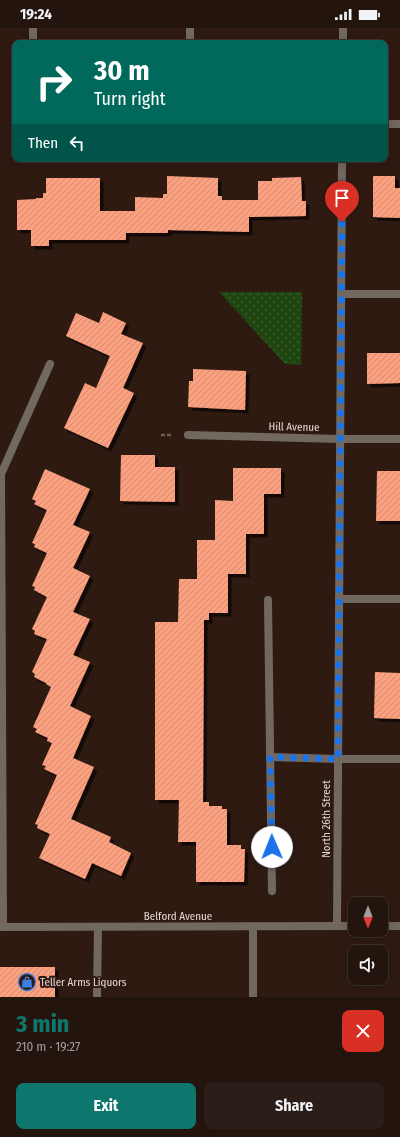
<!DOCTYPE html>
<html lang="en">
<head>
<meta charset="utf-8">
<style>
  body { margin:0; font-family:"Fira Sans Condensed",sans-serif; background:#2b1d17; color:#f1f3f6; height:100vh; display:flex; flex-direction:column; font-size:15px; white-space:nowrap }
  * { box-sizing:border-box; margin:0 }
  p { font-size:13px; color:#a39e9e }
  .icon { flex:none; width:22px; height:22px; fill:none; stroke:currentColor; stroke-width:2; stroke-linecap:round; stroke-linejoin:round }
  .map { position:relative; height:969px; overflow:hidden }
  .side { display:flex; flex-direction:column; background:#23140e; flex:1 }
  .side>* { flex:none }
  .top-card { position:absolute; left:12px; top:12px; width:376px; height:122px; border-radius:8px; box-shadow:0 2px 10px #0003,0 0 0 1px #40332e; background:#00695c; color:#fff; overflow:hidden }
  .needle { width:26px; rotate:180deg }
  .controls { position:absolute; left:348px; top:869px; display:grid; gap:8px }
  .controls a { display:grid; place-items:center; width:40px; height:40px; border-radius:8px; background:#23140e; box-shadow:0 2px 10px #0003,0 0 0 1px #40332e; font-size:20px }
  .pin { position:absolute; display:grid; place-items:center; width:34px; height:34px; color:#fff; margin:-41px -17px; border-radius:50% 50% 50% 0; rotate:-45deg; box-shadow:0 0 4px #0007 }
  .pin .icon { rotate:45deg }
  .me { position:absolute; width:44px; margin:-22px; rotate:359deg; stroke-linejoin:round; filter:drop-shadow(0 0 3px #0008) }
  .turn { display:flex; align-items:center; gap:14px; height:84px; padding:0 16px; font-size:18px }
  .turn .icon { width:52px; height:52px; stroke-width:2.5 }
  .turn b { display:block; font-size:28px; line-height:34px }
  .then { display:flex; align-items:center; height:38px; padding:0 16px; background:#0003; gap:8px; font-size:15px }
  .round { display:grid; place-items:center; flex:none; width:42px; height:42px; border-radius:8px; background:#2b1d17 }
  .head { display:flex; align-items:center; justify-content:space-between; height:68px; padding:0 16px }
  h1 { font-size:24px; font-weight:700; line-height:30px; color:#0f766e }
  .button { display:flex; gap:8px; margin-top:auto; padding:8px 16px }
  .button a { flex:1; height:46px; border-radius:8px; background:#0f766e; color:#fff; font-size:16px; font-weight:700; line-height:46px; text-align:center }
  .button a+a { background:#2b1d17; color:#f1f3f6 }
  .status { display:flex; justify-content:space-between; align-items:center; height:28px; padding:0 20px; background:#23140e; direction:ltr }
  .status svg { height:11px; fill:currentColor }
  .map>svg:first-child { display:block }
  .park { fill:url(#park-dots) }
  .building { fill:url(#building-hatch); filter:url(#shadow) }
  .lines { fill:none; stroke-linecap:round; stroke-linejoin:round }
  .path { stroke:#6f5c55; stroke-width:2.5; stroke-dasharray:4 2; stroke-linecap:butt }
  .service { stroke:#716960; stroke-width:8 }
  .minor { stroke:#716960; stroke-width:8 }
  .tertiary { stroke:#716960; stroke-width:8 }
  .route { stroke:#1a73e8; stroke-width:7; stroke-dasharray:0 12.6 }
  .labels { text-anchor:middle; dominant-baseline:central; stroke-width:4; stroke-linejoin:round; paint-order:stroke }
  .street-label { font-size:11px; fill:#e6d7d1; stroke:#2f1a12 }
  .poi-label { font-size:11px; fill:#e6d7d1; stroke:#2f1a12; text-anchor:start }
</style>
</head>
<body>
<div class="status"><b>19:24</b><svg viewBox="0 0 49 12"><path d="M0 12V9h3v3zM5 12V6h3v6zM10 12V3h3v9zM15 12V0h3v12zM26 1h20v11H26zM47 4h2v5h-2z"/></svg></div>
<div class="map">
<svg width="400" height="969" viewBox="0 0 400 969">
  <defs>
    <pattern id="park-dots" width="8" height="8" patternUnits="userSpaceOnUse"><rect width="8" height="8" fill="#1f4610"/><path d="M2 2h.1M6 6h.1" fill="none" stroke="#406032" stroke-width="1.8" stroke-linecap="round"/></pattern>
    <pattern id="building-hatch" width="6" height="6" patternUnits="userSpaceOnUse"><rect width="6" height="6" fill="#fca180"/><path d="M-1 1l2-2M0 6l6-6M5 7l2-2" fill="none" stroke="#ce8970"/></pattern>
    <filter id="shadow"><feDropShadow dx="3.5" dy="3.5" stdDeviation="0" flood-color="#0009"/></filter>
  </defs>
  <rect width="100%" height="100%" fill="#2f1a12"/>
  <polygon class="park" points="219,264 302,264 301,337 285,336"/>
  <g class="building">
    <polygon points="167,148 218,150 218,168 222,168 222,172 258,172 258,153 272,153 272,150 301,149 302,173 306,173 306,188 249,189 249,204 168,202 168,205 126,205 126,212 49,212 49,218 31,218 31,202 17,202 17,172 36,171 36,170 43,170 43,165 46,165 46,150 100,150 100,183 135,183 135,169 163,170 163,166 167,166"/>
    <polygon points="373,148 395,148 395,160 400,160 400,190 373,189"/>
    <polygon points="103,284 126,295 121,306 143,315 123,360 134,365 108,420 64,400 85,355 96,360 110,328 66,308 76,285 99,295"/>
    <polygon points="367,325 400,325 400,355 367,356"/>
    <polygon points="193,341 246,343 245,382 188,379 189,353 193,353"/>
    <polygon points="121,427 155,427 155,439 175,439 175,474 120,473"/>
    <polygon points="233,440 281,440 281,466 264,466 264,506 246,506 246,546 228,546 228,585 209,585 209,592 204,592 203,774 209,774 209,778 222,778 222,781 227,781 227,817 241,817 241,821 245,821 244,854 196,854 196,814 178,814 179,772 155,772 155,594 178,594 179,551 197,551 197,512 215,512 215,472 233,473"/>
    <polygon points="45,441 90,461 73,497 90,504 73,540 90,548 73,584 90,591 73,627 90,634 70,678 91,688 73,730 94,739 71,791 111,809 109,814 131,825 121,848 92,835 85,851 39,830 50,806 37,800 38,797 35,796 57,747 44,741 46,738 42,737 52,715 47,713 48,710 35,704 37,701 33,699 51,659 46,656 46,655 34,649 35,646 32,644 47,611 34,606 35,603 32,601 47,569 34,562 35,559 32,558 47,525 34,519 35,516 32,515 47,482 34,476 36,473 32,471"/>
    <polygon points="377,443 400,443 400,493 376,493"/>
    <polygon points="375,644 400,645 400,691 374,690"/>
    <rect x="0" y="939" width="55" height="30"/>
  </g>
  <g class="lines">
    <polyline class="path" points="161,407 173,407"/>
    <g class="service">
      <polyline points="190,0 190,15"/>
      <polyline points="341,266 400,266"/>
      <polyline points="339,571 400,571"/>
      <polyline points="268,572 272,863"/>
      <polyline points="270,729 338,731"/>
      <polyline points="3,899 1,446 50,336"/>
      <polyline points="97,969 98,899"/>
      <polyline points="253,969 253,899"/>
    </g>
    <g class="minor">
      <polyline points="33,0 33,15"/>
      <polyline points="343,0 343,15"/>
      <polyline points="385,96 400,96"/>
      <polyline points="188,407 340,411 400,411"/>
      <polyline points="338,731 400,731"/>
      <polyline points="337,898 342,131"/>
    </g>
    <g class="tertiary">
      <polyline points="381,898 400,898"/>
      <polyline points="0,899 355,898"/>
    </g>
  </g>
  <g class="lines">
    <polyline class="route" points="272,819 270,729 338,731 342,194"/>
  </g>
  <defs>
    <g id="shop-ring" transform="scale(0.9)"><circle r="9.5" fill="#2f1a12" stroke="#3f7fe0" stroke-width="1.5"/><path d="M-5-2.5h2.3a2.7 3.5 0 0 1 5.4 0H5L5.5 6h-11ZM-1.5-2.5h3a1.5 2.3 0 0 0-3 0Z" fill="#3f7fe0"/></g>
  </defs>
  <g fill-rule="evenodd">
    <use href="#shop-ring" x="27" y="954"/>
  </g>
  <g class="labels">
    <g class="street-label">
      <text transform="translate(294 399) rotate(1)">Hill Avenue</text>
      <text transform="translate(326 791) rotate(-90)">North 26th Street</text>
      <text x="178" y="888">Belford Avenue</text>
    </g>
    <g class="poi-label">
      <text x="40" y="954">Teller Arms Liquors</text>
    </g>
  </g>
</svg>
<div class="controls">
<a><svg class="needle" viewBox="-14 -14 28 28"><path d="M0-13l5 13h-10z" fill="#e53935"/><path d="M0 13l5-13h-10z" fill="#a39e9e"/></svg></a>
<a><svg class="icon" aria-label="sound" viewBox="0 0 24 24"><path d="M4 9h4l5-4v14l-5-4H4zM17 9q2 3 0 6"/></svg></a>
</div>
<div class="pin" style="left:342px;top:194px;background:#d93025"><svg class="icon" aria-label="arrive" viewBox="0 0 24 24"><path d="M6 21V4h12l-3 4 3 4H6"/></svg></div>
<svg class="me" style="left:272px;top:819px" viewBox="-20 -20 40 40"><circle r="19" fill="#fff"/><path d="M0-13L10 11 0 6-10 11z" fill="#1a73e8"/></svg>
<div class="top-card">
<div class="turn"><svg class="icon" aria-label="right" viewBox="0 0 24 24"><path d="M7 20v-9h11M14 6l5 5-5 5"/></svg><div><b>30 m</b>Turn right</div></div>
<div class="then">Then<svg class="icon" aria-label="left" viewBox="0 0 24 24"><path d="M17 20v-9H6M10 6l-5 5 5 5"/></svg></div>
</div>
</div>
<section class="side">
<div class="head"><div><h1>3 min</h1><p>210 m · 19:27</p></div><a class="round" style="background:#d93025;color:#fff"><svg class="icon" aria-label="close" viewBox="0 0 24 24"><path d="M6 6l12 12M18 6L6 18"/></svg></a></div>
<div class="button"><a>Exit</a><a>Share</a></div>
</section>
</body>
</html>
